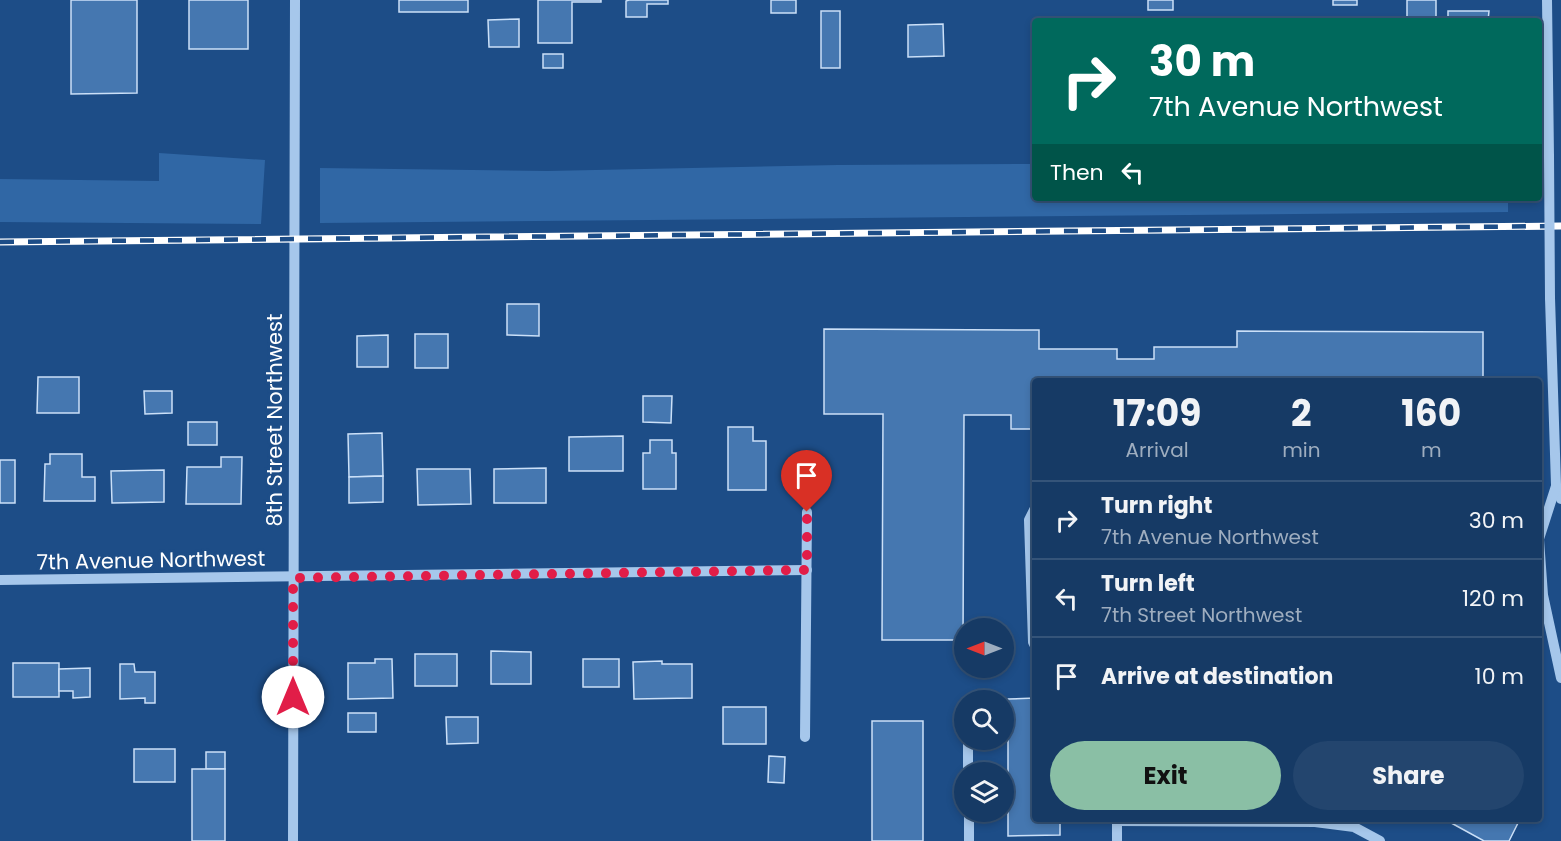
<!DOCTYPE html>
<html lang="en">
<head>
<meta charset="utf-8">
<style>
  body { margin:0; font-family:Poppins,sans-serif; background:#23456e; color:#f1f3f6; height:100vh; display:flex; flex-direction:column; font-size:22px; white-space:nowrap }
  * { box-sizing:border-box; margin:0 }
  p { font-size:20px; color:#9eadbf }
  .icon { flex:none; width:33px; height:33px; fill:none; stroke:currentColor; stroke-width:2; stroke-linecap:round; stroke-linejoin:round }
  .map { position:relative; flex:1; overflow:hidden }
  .panel { position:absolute; left:1032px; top:378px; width:510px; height:444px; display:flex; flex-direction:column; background:#163a65; border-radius:6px; box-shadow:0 3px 9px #0003,0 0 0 2px #355479 }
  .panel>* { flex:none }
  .hud { position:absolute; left:1032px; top:18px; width:510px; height:183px; border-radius:6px; box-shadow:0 3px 9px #0003,0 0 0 2px #355479; background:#00695c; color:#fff; overflow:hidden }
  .needle { width:39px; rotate:270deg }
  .fabs { position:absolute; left:954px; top:618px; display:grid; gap:12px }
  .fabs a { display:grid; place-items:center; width:60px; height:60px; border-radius:50%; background:#163a65; box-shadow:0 3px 9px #0003,0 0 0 2px #355479; font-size:30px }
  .pin { position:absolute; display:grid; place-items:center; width:51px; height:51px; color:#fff; margin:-62px -26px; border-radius:50% 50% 50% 0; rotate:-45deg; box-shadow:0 0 6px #0007 }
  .pin .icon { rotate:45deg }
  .me { position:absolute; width:66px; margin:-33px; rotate:0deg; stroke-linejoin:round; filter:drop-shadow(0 0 4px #0008) }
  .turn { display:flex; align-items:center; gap:21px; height:126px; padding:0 18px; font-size:27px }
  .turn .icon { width:78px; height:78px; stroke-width:2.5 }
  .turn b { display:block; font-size:42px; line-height:51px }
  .then { display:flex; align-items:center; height:57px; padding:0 18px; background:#0003; gap:12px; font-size:22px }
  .eta { display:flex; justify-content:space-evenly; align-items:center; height:102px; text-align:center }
  .eta b { font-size:36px; font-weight:700; line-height:42px }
  .cta { display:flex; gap:12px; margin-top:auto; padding:12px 18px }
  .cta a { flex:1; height:69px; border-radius:36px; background:#8abfa5; color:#111; font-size:24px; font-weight:700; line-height:69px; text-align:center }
  .cta a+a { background:#23456e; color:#f1f3f6 }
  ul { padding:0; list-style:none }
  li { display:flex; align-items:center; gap:18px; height:78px; padding:0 18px; border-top:2px solid #355479 }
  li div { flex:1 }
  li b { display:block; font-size:22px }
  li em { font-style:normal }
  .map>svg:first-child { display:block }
  .green { fill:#3067a5 }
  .building { fill:#4577b0; stroke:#cbe0f8; stroke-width:1.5 }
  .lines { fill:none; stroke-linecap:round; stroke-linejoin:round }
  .minor { stroke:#a6c7eb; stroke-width:10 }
  .rail-casing { stroke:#fff; stroke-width:7 }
  .rail { stroke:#1d4d87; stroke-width:4.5; stroke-dasharray:14; stroke-linecap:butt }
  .minor-bridge { stroke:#a6c7eb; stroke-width:10 }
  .route { stroke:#e11d48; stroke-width:10; stroke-dasharray:0 18 }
  .labels { text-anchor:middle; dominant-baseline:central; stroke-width:6; stroke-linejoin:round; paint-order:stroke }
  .street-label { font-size:21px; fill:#fff; stroke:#1d4d87 }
</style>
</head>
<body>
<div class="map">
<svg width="1561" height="841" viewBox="0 0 1561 841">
  <rect width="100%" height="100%" fill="#1d4d87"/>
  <g class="green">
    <polygon points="159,153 265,160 261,224 0,222 0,179 159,181"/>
    <polygon points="1035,164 1035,198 1508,198 1508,212 320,223 320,168 547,171 838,165"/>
  </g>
  <g class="building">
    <polygon points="71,0 137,0 137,93 71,94"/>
    <rect x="189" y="0" width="59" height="49"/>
    <rect x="399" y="0" width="69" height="12"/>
    <polygon points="538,0 601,0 601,2 572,2 572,43 538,43"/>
    <polygon points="629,0 668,0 668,4 647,4 647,17 626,17 626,1"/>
    <rect x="771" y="0" width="25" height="13"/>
    <rect x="1148" y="0" width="25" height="10"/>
    <rect x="1333" y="0" width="24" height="5"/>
    <rect x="1407" y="0" width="29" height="19"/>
    <rect x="821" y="11" width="19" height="57"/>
    <polygon points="1448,11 1489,11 1488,21 1448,21"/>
    <polygon points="519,19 519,47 489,47 488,20"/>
    <polygon points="943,24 944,56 908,57 908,25"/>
    <rect x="543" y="54" width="20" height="14"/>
    <polygon points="507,304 539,304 539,336 507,335"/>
    <polygon points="824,329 1039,330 1039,349 1117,349 1117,359 1154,359 1154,347 1237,347 1237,331 1483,332 1483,381 1035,381 1035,429 1011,429 1011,415 964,415 963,640 882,640 883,414 824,414"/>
    <rect x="415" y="334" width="33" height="34"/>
    <polygon points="388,335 388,367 357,367 357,336"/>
    <polygon points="38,377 79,377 79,413 37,413"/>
    <polygon points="144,391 172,391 172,413 145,414"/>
    <polygon points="643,396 672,396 671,423 643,422"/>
    <rect x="188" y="422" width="29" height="23"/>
    <polygon points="728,427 753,427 753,441 766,441 766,490 728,490"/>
    <polygon points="382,433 383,476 349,477 348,434"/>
    <polygon points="623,436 623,471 569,471 569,437"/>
    <polygon points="650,440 672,440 672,453 676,453 676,489 643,489 643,453 650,453"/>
    <polygon points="50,454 82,454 82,477 95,477 95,501 44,501 45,464 50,464"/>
    <polygon points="221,457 242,457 241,504 186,504 187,467 221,467"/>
    <rect x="0" y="460" width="15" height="43"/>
    <polygon points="546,468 546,503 494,503 494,469"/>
    <polygon points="417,469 470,469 471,504 418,505"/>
    <polygon points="164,470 164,502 112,503 111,471"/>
    <polygon points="383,476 383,502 349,503 349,477"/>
    <polygon points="491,651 531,652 531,684 491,684"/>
    <rect x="415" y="654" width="42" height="32"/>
    <polygon points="375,659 392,659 393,698 348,699 348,663 375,663"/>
    <rect x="583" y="659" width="36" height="28"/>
    <polygon points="662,661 662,664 692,664 692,698 634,699 633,662"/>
    <rect x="13" y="663" width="46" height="34"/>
    <polygon points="120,664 134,664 135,672 155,672 155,703 145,703 145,698 120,699"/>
    <polygon points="90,668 90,697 73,698 73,691 59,691 59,669"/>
    <polygon points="1035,698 1035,819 1060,819 1060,835 1008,836 1008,699"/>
    <rect x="723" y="707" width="43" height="37"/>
    <rect x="348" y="713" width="28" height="19"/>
    <polygon points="446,717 478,717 478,743 447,744"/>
    <rect x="872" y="721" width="51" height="120"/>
    <rect x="134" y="749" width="41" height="33"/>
    <rect x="206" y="752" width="19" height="17"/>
    <polygon points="769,756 785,757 784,783 768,782"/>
    <rect x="192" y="769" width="33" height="72"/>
    <polygon points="1444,819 1520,819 1509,841 1484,841"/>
  </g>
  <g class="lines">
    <g class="minor">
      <polyline points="1547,0 1549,156"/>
      <polyline points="1550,298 1556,485 1561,499"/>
      <polyline points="1556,486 1539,539 1543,595 1561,678"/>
      <polyline points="1035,508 1029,520 1033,642 1035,646"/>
      <polyline points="0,580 807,570"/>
      <polyline points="805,737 807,512"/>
      <polyline points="968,740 968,772"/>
      <polyline points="969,812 969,841"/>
      <polyline points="1117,819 1117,841"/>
      <polyline points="1117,821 1315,822 1354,827 1380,841"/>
      <polyline points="293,841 295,0"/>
    </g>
    <g class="rail-casing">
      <polyline id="rail" points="0,242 1561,226"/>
    </g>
    <use href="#rail" class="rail"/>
    <polyline class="minor-bridge" points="1549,156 1550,298"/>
  </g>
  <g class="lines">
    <polyline class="route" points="293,697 293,578 807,570 807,512"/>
  </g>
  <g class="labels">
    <g class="street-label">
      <text transform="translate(274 420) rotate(-90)">8th Street Northwest</text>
      <text transform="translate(151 560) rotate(-1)">7th Avenue Northwest</text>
    </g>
  </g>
</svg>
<div class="fabs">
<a><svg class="needle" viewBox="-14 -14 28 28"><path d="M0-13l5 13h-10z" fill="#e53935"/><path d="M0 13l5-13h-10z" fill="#9eadbf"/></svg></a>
<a><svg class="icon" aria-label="search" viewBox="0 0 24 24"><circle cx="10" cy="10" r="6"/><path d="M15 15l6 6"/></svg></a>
<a><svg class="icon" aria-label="layers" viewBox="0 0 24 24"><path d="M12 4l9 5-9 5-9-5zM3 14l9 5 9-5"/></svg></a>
</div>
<div class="pin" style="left:807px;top:512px;background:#d93025"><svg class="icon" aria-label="arrive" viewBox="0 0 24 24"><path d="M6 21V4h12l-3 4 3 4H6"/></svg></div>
<svg class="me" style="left:293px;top:697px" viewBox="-20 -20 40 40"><circle r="19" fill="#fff"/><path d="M0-13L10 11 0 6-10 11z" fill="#e11d48"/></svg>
<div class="hud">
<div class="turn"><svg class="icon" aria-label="right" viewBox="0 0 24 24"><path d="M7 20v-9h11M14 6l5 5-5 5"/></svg><div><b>30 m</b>7th Avenue Northwest</div></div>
<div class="then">Then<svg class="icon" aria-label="left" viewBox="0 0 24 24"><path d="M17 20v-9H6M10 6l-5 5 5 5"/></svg></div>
</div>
<section class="panel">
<div class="eta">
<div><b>17:09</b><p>Arrival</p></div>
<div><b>2</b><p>min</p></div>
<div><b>160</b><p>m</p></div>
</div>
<ul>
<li><svg class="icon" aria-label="right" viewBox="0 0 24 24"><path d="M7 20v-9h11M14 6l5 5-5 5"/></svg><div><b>Turn right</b><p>7th Avenue Northwest</p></div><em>30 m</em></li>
<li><svg class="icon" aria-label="left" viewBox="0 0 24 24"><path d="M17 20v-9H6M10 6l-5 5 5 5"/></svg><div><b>Turn left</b><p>7th Street Northwest</p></div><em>120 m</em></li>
<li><svg class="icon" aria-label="arrive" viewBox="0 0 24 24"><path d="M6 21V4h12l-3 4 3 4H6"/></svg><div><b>Arrive at destination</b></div><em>10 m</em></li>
</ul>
<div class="cta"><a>Exit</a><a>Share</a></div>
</section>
</div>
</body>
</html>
